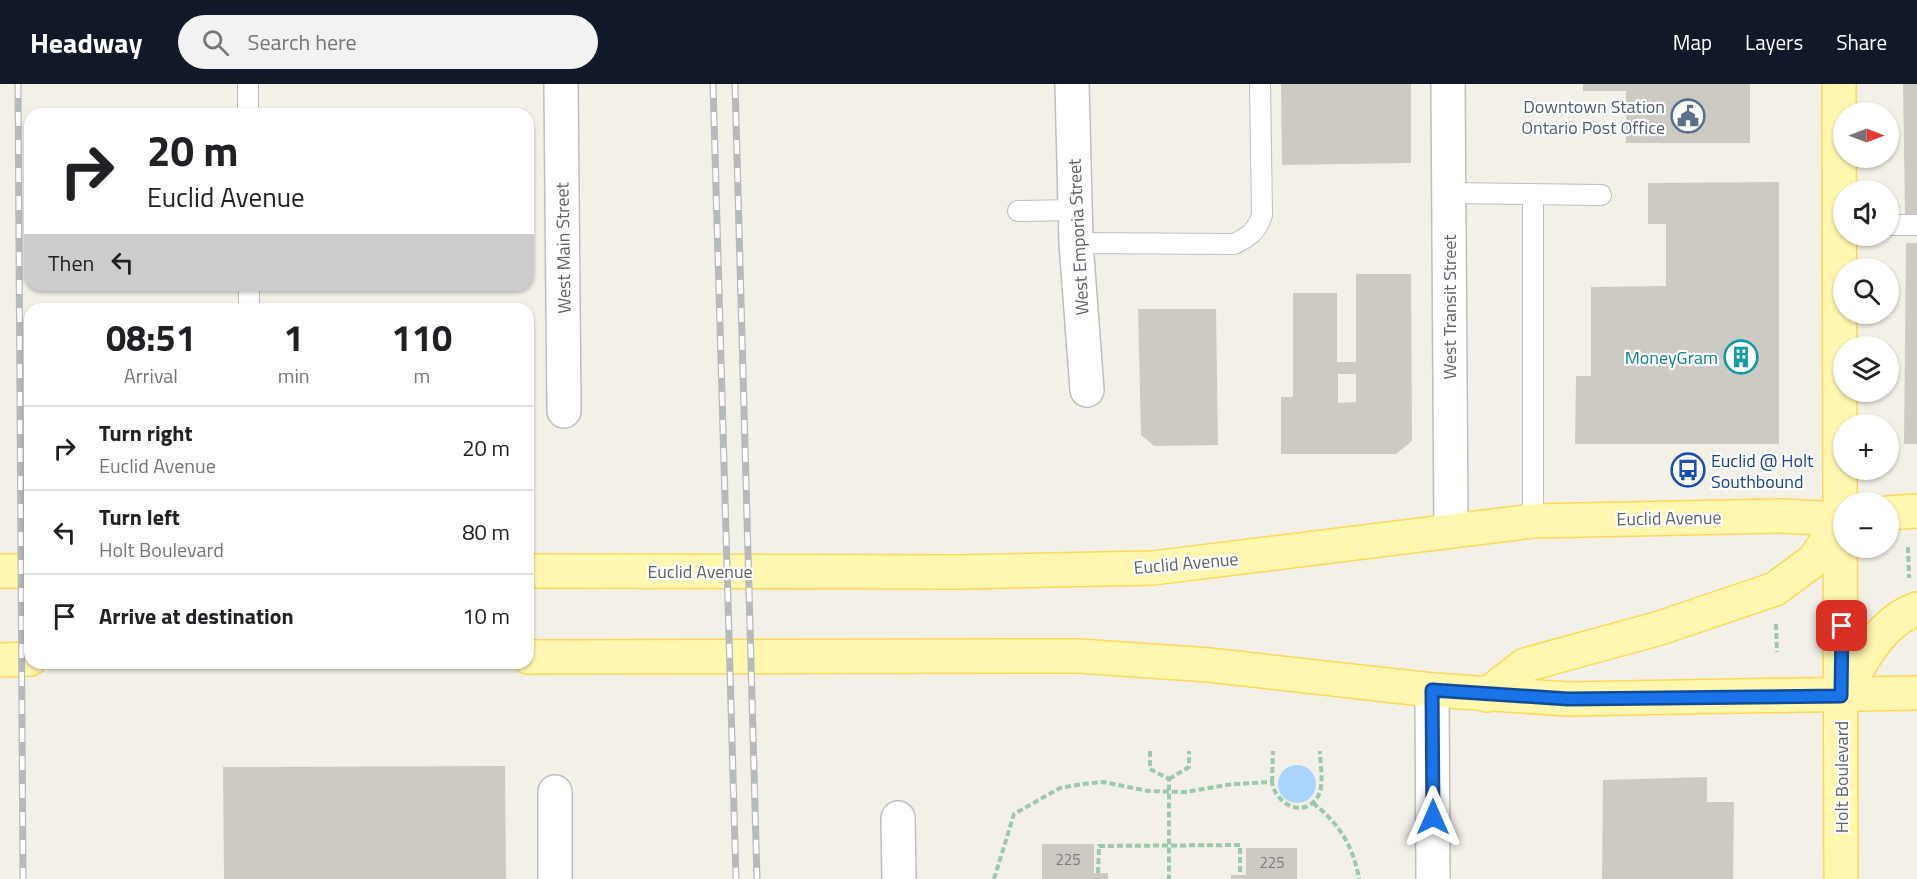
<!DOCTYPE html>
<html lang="en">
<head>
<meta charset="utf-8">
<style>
  body { margin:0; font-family:"Titillium Web",sans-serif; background:#f2f2f2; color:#202124; height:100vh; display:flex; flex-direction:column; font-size:22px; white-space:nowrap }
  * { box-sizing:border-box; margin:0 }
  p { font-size:20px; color:#757577 }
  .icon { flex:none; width:33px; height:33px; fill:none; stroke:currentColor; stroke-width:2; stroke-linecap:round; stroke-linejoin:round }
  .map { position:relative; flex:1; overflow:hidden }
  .details { position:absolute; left:24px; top:219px; width:510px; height:366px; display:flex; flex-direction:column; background:#fff; border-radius:18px; box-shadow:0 2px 4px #0004 }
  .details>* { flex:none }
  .banner { position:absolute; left:24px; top:24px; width:510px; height:183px; border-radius:18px; box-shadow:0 2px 4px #0004; background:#fff; color:#202124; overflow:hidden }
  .needle { width:39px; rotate:90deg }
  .buttons { position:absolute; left:1833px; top:18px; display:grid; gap:12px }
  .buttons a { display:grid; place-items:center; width:66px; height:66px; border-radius:50%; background:#fff; box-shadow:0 2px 4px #0004; font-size:30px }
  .pin { position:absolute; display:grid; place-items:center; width:51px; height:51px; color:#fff; margin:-26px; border-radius:12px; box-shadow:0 3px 9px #0006 }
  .me { position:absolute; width:66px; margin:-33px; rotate:0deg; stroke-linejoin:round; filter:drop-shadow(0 0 4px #0008) }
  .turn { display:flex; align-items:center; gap:21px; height:126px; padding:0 24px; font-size:27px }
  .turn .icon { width:78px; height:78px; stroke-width:2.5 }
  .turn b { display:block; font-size:42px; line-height:51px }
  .then { display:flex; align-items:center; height:57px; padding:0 24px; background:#0003; gap:12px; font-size:22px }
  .eta { display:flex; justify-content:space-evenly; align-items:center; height:102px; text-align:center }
  .eta b { font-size:36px; font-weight:700; line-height:42px }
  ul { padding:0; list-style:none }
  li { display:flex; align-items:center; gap:18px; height:84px; padding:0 24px; border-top:2px solid #e0e0e0 }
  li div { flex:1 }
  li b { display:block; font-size:22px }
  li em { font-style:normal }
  header { display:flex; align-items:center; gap:36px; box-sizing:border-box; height:84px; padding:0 30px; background:#111827; color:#fff }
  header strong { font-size:28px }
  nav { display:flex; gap:33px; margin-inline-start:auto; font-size:21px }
  .search { width:420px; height:54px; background:#f2f2f2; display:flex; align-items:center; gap:15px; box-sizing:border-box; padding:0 21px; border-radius:33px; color:#757577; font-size:22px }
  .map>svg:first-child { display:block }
  .water { fill:#aad4ff }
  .building { fill:#cdcac4; fill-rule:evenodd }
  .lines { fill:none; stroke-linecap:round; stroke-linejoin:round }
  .lane-casing { stroke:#bcbec3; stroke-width:22 }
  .street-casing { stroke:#bcbec3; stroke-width:36 }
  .primary-casing { stroke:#fcd856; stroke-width:36 }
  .path { stroke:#9ac9ab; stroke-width:4; stroke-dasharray:6 3; stroke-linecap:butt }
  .lane { stroke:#fff; stroke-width:20 }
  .street { stroke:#fff; stroke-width:33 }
  .primary { stroke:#fff7af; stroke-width:33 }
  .rail-casing { stroke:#b8b9ba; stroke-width:7 }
  .rail { stroke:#fff; stroke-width:4.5; stroke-dasharray:14; stroke-linecap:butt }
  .route-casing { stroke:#114b97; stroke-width:15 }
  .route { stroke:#1a73e8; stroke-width:10 }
  .labels { text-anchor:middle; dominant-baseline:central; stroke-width:4.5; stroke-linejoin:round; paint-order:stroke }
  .number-label { font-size:15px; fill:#7a7c80 }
  .service-label { font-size:18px; fill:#4e5e75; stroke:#fff; text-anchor:end }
  .street-label { font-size:18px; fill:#5e6269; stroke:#fff }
  .culture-label { font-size:18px; fill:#0d838f; stroke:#fff; text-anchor:end }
  .transit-label { font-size:18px; fill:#164399; stroke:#fff; text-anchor:start }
</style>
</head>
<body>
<header>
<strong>Headway</strong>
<div class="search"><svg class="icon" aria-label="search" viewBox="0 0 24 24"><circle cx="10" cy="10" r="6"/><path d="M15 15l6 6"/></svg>Search here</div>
<nav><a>Map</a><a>Layers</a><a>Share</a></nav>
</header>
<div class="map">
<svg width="1917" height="795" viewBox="0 0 1917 795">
  <rect width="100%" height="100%" fill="#f2f0e7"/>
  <circle class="water" cx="1297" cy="700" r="19"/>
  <g class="building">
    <polygon points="1281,0 1411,0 1411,79 1282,81"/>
    <polygon points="1583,0 1750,0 1750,59 1626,59 1626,7 1583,7"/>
    <polygon points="1903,0 1917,0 1917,130 1905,130"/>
    <polygon points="1779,98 1779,360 1575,360 1576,292 1591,292 1591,203 1666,202 1666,140 1648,140 1648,99"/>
    <polygon points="1906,159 1917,159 1917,360 1904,360"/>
    <path d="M1356,190H1411L1412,357L1396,370H1281V313H1293V209H1337V278H1356ZM1338,290H1356V318L1338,319Z"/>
    <polygon points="1138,225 1216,225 1218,361 1154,362 1141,351"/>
    <polygon points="505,682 506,795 224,795 223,683"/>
    <polygon points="1707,693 1707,718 1734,718 1733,795 1602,795 1603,696"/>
    <polygon points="1042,760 1094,760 1094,789 1108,789 1108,795 1042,795"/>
    <polygon points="1246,764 1297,764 1297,795 1231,795 1231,791 1246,791"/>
  </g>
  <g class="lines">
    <g class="lane-casing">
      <g id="lane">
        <polyline points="248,0 248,30"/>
        <polyline points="1449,109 1601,111"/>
        <polyline points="1533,110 1533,437"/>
        <polyline points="1018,127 1076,126"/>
        <polyline points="1888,141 1917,141"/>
        <path d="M1076,159L1234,160C1249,153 1257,147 1262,131L1260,0"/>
        <polyline points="249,201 249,225"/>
      </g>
    </g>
    <g class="street-casing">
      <g id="street">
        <polyline points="561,0 564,327"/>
        <polyline points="1072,0 1076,159 1087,306"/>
        <polyline points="1448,0 1451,446"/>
        <polyline points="1432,606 1433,795"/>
        <polyline points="898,734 899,795"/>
        <polyline points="555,795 555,708"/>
      </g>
    </g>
    <g class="primary-casing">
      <g id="primary">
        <polyline points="1839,0 1841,795"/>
        <polyline points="1888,429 1917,427"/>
        <polyline points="0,487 30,487"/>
        <polyline points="528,487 960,488 1153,484 1533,437 1779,432 1844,435"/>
        <polyline points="528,573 1079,572 1209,581 1432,606 1568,615 1917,609"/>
        <polyline points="0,576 30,575"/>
        <polyline points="1486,611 1525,581 1660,544 1775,505 1814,476 1841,436"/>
        <path d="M1841,612C1861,580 1879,538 1917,525"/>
      </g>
    </g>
    <g class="path">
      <polyline points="1908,463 1909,494"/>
      <polyline points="1776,540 1777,568"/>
      <polyline points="1150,667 1150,685 1169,695 1169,795"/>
      <polyline points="1169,695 1189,683 1189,667"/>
      <polyline points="1272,698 1273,667"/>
      <path d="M1313,719C1339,740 1353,761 1359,795"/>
      <polyline points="1098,789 1099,762 1240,761 1240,791"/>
      <path d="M994,795L1014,730L1060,704L1083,700L1103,698L1148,707L1185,708L1233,700L1272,698C1275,719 1302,735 1317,714C1325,702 1320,680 1320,667"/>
    </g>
    <use href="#lane" class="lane"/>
    <use href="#street" class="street"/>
    <use href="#primary" class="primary"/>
    <g class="rail-casing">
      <g id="rail">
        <polyline points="18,0 23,795"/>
        <polyline points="713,0 736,795"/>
        <polyline points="735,0 757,795"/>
      </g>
    </g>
    <use href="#rail" class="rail"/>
  </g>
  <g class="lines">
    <g class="route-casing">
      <polyline id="route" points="1433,733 1432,606 1568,615 1841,612 1842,542"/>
    </g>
    <use href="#route" class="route"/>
  </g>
  <defs>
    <g id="civic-ring" transform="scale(1.725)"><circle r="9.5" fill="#fff" stroke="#5c6f8a" stroke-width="1.5"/><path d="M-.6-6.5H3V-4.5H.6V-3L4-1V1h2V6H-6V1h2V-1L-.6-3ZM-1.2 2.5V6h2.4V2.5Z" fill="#5c6f8a"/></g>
    <g id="building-ring" transform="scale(1.725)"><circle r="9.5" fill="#fff" stroke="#0f9aa8" stroke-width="1.5"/><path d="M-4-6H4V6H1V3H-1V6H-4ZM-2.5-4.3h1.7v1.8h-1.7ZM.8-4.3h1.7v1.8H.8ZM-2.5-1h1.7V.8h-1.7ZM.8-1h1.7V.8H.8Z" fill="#0f9aa8"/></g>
    <g id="bus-ring" transform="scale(1.725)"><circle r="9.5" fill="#fff" stroke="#1a4fb4" stroke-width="1.5"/><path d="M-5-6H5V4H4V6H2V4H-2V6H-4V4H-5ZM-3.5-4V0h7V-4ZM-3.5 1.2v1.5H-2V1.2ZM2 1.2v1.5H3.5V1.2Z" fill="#1a4fb4"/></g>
  </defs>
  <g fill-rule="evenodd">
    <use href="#civic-ring" x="1688" y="32"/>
    <use href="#building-ring" x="1741" y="273"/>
    <use href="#bus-ring" x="1688" y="386"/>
  </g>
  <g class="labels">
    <g class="number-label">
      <text x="1068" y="775">225</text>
      <text x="1272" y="778">225</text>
    </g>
    <g class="service-label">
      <text x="1665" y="22">Downtown Station<tspan x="1665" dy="21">Ontario Post Office</tspan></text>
    </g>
    <g class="street-label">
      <text transform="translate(1078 153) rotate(-93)">West Emporia Street</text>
      <text transform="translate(563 164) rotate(-91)">West Main Street</text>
      <text transform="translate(1449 223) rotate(-90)">West Transit Street</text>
      <text transform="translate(1669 434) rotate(-1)">Euclid Avenue</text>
      <text transform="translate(1186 479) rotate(-5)">Euclid Avenue</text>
      <text x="700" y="487">Euclid Avenue</text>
      <text transform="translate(1841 693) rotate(-90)">Holt Boulevard</text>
    </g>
    <g class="culture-label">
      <text x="1718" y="273">MoneyGram</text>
    </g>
    <g class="transit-label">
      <text x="1711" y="376">Euclid @ Holt<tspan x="1711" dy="21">Southbound</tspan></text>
    </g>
  </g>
</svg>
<div class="buttons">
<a><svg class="needle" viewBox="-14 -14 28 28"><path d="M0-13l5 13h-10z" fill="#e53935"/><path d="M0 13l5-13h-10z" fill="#757577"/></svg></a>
<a><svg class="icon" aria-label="sound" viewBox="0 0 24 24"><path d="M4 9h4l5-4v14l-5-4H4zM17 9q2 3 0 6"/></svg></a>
<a><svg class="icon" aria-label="search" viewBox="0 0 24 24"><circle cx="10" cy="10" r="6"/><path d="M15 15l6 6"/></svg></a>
<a><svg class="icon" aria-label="layers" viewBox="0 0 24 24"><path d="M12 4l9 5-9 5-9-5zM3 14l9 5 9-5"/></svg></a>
<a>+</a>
<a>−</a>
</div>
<div class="pin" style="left:1842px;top:542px;background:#d93025"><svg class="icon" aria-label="arrive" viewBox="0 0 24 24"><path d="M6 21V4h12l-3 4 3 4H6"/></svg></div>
<svg class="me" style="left:1433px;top:733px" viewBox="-20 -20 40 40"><path d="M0-17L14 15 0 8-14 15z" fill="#1a73e8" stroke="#fff" stroke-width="4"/></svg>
<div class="banner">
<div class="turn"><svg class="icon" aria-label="right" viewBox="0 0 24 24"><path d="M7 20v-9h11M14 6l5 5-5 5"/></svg><div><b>20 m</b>Euclid Avenue</div></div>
<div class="then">Then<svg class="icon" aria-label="left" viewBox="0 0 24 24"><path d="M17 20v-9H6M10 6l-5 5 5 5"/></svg></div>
</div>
<section class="details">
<div class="eta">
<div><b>08:51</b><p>Arrival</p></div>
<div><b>1</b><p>min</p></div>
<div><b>110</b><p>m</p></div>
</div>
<ul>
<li><svg class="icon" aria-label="right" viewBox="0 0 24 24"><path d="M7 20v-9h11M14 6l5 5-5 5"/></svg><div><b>Turn right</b><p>Euclid Avenue</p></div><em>20 m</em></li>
<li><svg class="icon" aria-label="left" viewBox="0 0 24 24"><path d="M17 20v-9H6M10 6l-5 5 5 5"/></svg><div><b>Turn left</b><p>Holt Boulevard</p></div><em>80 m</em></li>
<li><svg class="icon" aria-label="arrive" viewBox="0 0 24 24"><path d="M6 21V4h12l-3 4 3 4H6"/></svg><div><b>Arrive at destination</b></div><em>10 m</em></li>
</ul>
</section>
</div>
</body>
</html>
